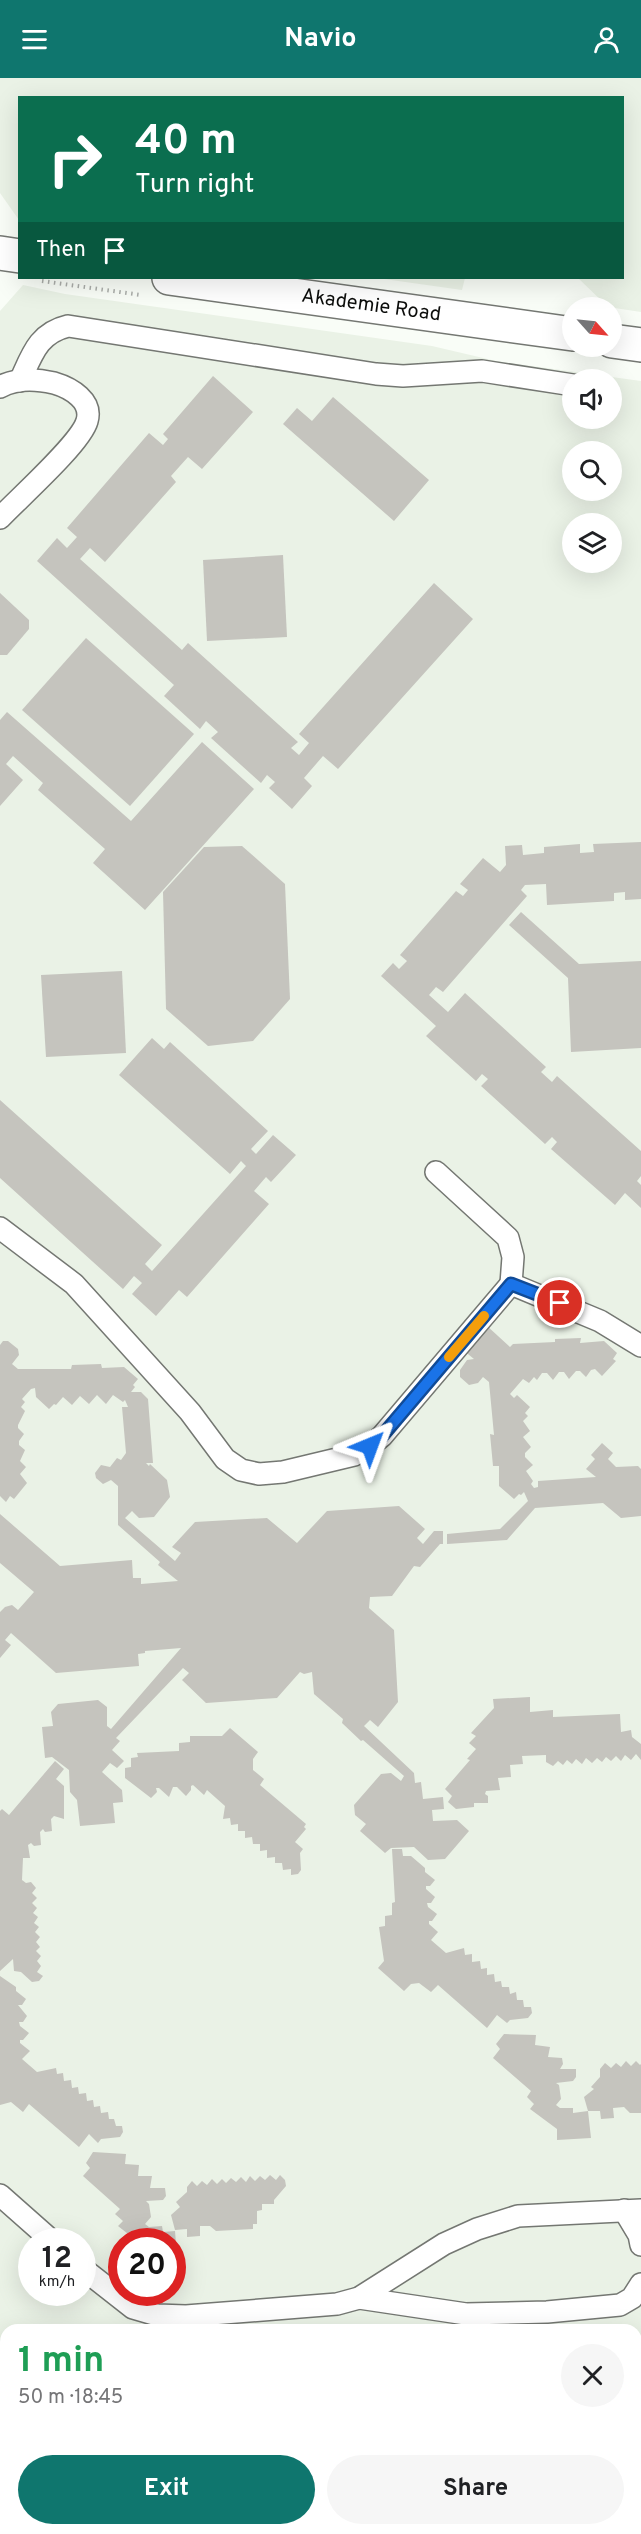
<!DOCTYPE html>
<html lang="en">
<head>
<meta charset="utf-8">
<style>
  body { margin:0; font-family:Overpass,sans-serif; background:#f6f6f6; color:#202124; height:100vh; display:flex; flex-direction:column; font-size:22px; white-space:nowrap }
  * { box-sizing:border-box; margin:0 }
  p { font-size:20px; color:#757577 }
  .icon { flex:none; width:33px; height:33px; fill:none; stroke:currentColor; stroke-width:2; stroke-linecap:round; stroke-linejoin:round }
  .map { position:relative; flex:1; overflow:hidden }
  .panel { position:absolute; left:0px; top:2246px; width:642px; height:212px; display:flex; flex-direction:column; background:#fff; border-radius:18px 18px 0 0; box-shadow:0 6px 24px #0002 }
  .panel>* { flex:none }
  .top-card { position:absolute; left:18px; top:18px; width:606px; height:183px; border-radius:0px; box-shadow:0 6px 24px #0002; background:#0b6e4f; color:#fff; overflow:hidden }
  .needle { width:39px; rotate:117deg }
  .controls { position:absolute; left:562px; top:219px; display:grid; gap:12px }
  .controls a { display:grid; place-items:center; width:60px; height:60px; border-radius:50%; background:#fff; box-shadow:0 6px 24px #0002; font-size:30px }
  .speed { position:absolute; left:18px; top:2150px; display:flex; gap:12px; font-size:30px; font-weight:700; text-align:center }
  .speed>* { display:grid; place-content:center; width:78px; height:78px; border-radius:50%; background:#fff; box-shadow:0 6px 24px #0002; line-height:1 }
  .speed small { font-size:15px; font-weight:400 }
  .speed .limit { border:9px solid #d22; background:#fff; color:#111 }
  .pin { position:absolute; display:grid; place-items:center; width:51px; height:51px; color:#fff; margin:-26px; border:3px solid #fff; border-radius:50%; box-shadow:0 2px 6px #0007 }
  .me { position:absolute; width:66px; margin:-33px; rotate:44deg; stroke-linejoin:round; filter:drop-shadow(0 0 4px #0008) }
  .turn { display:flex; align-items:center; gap:21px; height:126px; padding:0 18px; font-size:27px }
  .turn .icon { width:78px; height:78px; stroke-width:2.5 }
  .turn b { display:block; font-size:42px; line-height:51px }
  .then { display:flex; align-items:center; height:57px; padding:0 18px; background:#0003; gap:12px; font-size:22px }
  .round { display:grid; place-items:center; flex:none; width:63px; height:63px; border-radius:32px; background:#f6f6f6 }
  .head { display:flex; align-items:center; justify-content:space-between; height:102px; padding:0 18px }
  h1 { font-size:36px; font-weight:700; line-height:45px; color:#1e9e55 }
  .primary-button { display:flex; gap:12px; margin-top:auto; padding:12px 18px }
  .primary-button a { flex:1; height:69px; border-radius:36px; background:#0f766e; color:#fff; font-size:24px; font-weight:700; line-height:69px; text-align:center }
  .primary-button a+a { background:#f6f6f6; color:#202124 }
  header { display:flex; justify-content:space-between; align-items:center; height:78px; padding:0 18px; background:#0f766e; color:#fff; font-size:27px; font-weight:700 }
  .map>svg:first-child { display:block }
  .built { fill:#eaf2e6; fill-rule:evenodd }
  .building { fill:#c5c4be }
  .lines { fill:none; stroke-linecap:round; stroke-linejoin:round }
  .lane-casing { stroke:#747772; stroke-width:24 }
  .street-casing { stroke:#747772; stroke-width:36 }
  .path { stroke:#aaada9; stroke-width:4; stroke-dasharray:1.5 4.5; stroke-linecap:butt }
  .lane { stroke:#fff; stroke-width:21 }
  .street { stroke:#fff; stroke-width:33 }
  .route-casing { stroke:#114b97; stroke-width:15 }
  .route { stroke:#1a73e8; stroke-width:10 }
  .slow { stroke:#f59e0b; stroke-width:10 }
  .labels { text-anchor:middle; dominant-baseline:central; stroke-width:4.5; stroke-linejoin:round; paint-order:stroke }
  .street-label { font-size:20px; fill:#0c0d0b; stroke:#fff }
</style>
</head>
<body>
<header><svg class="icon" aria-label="menu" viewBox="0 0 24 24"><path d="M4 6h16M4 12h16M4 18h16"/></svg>Navio<svg class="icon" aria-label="person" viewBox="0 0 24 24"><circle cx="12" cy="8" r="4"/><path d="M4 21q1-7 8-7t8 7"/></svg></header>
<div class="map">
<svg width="641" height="2456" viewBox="0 0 641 2456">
  <rect width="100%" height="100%" fill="#f9fdf7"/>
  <g class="built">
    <polygon points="0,0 641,0 641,234 608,229 578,200 622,200 622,20 20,20 19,142 0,115"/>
    <polygon points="377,200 465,200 462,212"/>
    <path d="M23,207L65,216L432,268L496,283L641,303V2456H0V233ZM573,302H612V340H573ZM573,374H612V412H573ZM573,446H612V484H573ZM32,2163H82V2214H32ZM122,2163H172V2214H122ZM6,2252H636V2451H6Z"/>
  </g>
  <g class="building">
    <polygon points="213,298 253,334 202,391 188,379 171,398 176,404 105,484 90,470 80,481 182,572 188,565 298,664 291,670 299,677 309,665 299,656 434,505 473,541 338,691 323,678 304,700 312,708 292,731 269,710 275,704 267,697 261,705 211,660 218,654 206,643 200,651 164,618 174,607 37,483 57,460 67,470 77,459 67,450 149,355 163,367 168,361 163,356"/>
    <polygon points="333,319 429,402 394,443 283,346 297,330 312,343"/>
    <polygon points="283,477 287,559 207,563 203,482"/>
    <polygon points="0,515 29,542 29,551 7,577 0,577"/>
    <polygon points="86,560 194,656 130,728 22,632"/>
    <polygon points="7,634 131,743 202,664 254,711 145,832 93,785 105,771 38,712 43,705 13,678 6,686 23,702 0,728 0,642"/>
    <polygon points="641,764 641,821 625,822 625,814 614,815 614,823 547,827 546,806 525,807 521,812 527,818 443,914 436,909 429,917 448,934 465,915 546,989 541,994 552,1004 557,998 641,1073 641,1098 637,1103 641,1107 641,1130 625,1115 615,1127 551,1071 557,1064 552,1059 545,1066 481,1008 488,1001 482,996 476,1003 426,958 436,948 381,898 393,885 399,891 407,883 400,877 456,813 463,818 468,812 460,806 483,780 500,794 506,787 505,768 522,767 523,777 544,775 544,769 580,766 580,775 594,774 593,766"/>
    <polygon points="242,768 285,806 290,921 253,963 208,968 166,931 163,814 204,769"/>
    <polygon points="521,834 579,886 641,883 641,970 571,974 568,900 509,847"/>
    <polygon points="122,893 126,975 46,979 41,897"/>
    <polygon points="152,960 164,971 170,964 268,1053 251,1071 256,1076 273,1057 296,1077 271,1104 266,1099 254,1113 269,1126 187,1219 179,1212 156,1238 132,1216 142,1205 134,1198 123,1211 0,1100 0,1022 162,1167 145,1186 152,1193 246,1088 241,1083 230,1096 119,997"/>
    <polygon points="486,1247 510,1269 513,1266 555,1264 555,1261 581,1260 580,1265 604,1263 617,1275 613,1281 616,1283 602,1298 595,1291 591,1292 586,1299 580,1293 576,1293 569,1301 564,1294 559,1294 553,1302 547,1295 542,1295 537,1302 534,1299 529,1305 523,1301 510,1316 514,1320 517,1317 530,1329 525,1335 528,1338 523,1343 530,1353 523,1359 531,1369 525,1375 525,1379 533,1387 526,1393 533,1403 531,1406 534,1410 538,1409 538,1403 596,1399 586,1391 595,1381 591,1377 602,1365 613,1375 608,1381 616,1389 638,1388 641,1391 641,1438 621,1440 603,1425 535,1430 507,1462 447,1466 447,1456 500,1451 528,1423 524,1414 521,1417 519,1416 514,1421 499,1408 499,1388 493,1388 490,1356 494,1357 489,1304 483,1299 478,1305 469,1307 460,1299 460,1292 467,1282 474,1281 463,1272"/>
    <polygon points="3,1263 8,1263 18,1271 19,1277 12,1286 18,1291 71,1291 72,1287 101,1286 102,1290 124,1289 138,1301 133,1307 135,1309 131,1314 141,1314 148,1321 153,1385 146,1385 149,1388 150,1386 167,1402 170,1419 154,1439 139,1440 132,1433 125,1440 175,1483 181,1475 172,1469 195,1444 267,1440 297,1465 327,1433 399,1428 425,1451 417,1460 423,1466 434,1453 443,1453 443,1466 440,1466 420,1489 414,1488 392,1518 370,1519 369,1530 394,1552 398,1624 378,1649 370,1642 364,1648 414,1695 415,1705 421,1704 423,1721 443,1719 444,1731 432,1732 433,1743 457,1742 469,1753 445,1781 428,1782 414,1769 391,1770 385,1775 360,1753 366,1746 355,1737 354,1727 381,1696 391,1695 401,1703 404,1698 363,1662 361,1663 342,1645 343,1641 314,1616 312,1594 304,1596 300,1594 277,1620 206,1625 182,1602 189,1595 183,1590 116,1660 120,1663 112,1672 124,1683 117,1690 110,1685 102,1694 122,1712 123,1724 113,1725 115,1745 80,1748 77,1722 70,1714 69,1692 52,1679 45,1680 42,1649 53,1648 51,1634 58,1626 98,1622 107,1629 107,1648 111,1651 181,1570 145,1573 145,1575 138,1576 139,1588 56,1595 11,1555 5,1562 11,1567 0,1580 0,1534 5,1529 12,1527 18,1532 34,1514 0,1485 0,1436 60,1488 132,1482 133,1500 141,1500 141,1506 178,1503 158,1487 160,1484 118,1447 118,1408 111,1402 103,1406 96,1400 95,1395 101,1387 110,1389 117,1380 121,1382 126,1375 122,1329 128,1329 125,1322 123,1324 113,1317 106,1326 97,1317 89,1326 80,1318 72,1327 63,1319 56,1327 54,1326 49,1331 36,1319 35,1310 31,1311 22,1321 25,1324 21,1329 25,1333 18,1347 18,1350 24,1356 19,1363 19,1367 25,1372 20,1383 26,1389 20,1396 27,1405 14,1421 10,1418 6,1424 0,1418 0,1267"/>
    <polygon points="530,1619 530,1634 553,1632 553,1639 620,1636 621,1654 631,1652 632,1659 641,1666 641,1682 636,1676 631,1682 625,1677 621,1683 616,1678 611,1683 606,1679 602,1684 597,1680 592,1685 586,1680 582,1686 576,1681 572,1686 567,1682 563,1687 558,1683 553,1688 546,1684 546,1677 522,1678 523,1686 510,1687 511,1699 498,1700 500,1712 486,1713 485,1716 488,1718 488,1725 474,1725 474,1729 456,1731 448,1724 452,1718 445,1711 470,1682 467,1681 476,1671 469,1665 476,1658 471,1655 494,1630 493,1621"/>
    <polygon points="230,1650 258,1674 253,1681 253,1692 264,1701 260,1707 306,1746 304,1749 306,1751 295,1764 303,1771 300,1775 301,1792 298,1796 291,1797 291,1791 283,1792 282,1785 275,1785 275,1779 267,1780 267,1772 260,1773 260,1766 253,1766 252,1759 245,1760 245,1753 238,1753 238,1746 231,1747 230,1740 223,1741 225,1728 207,1712 204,1717 193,1707 191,1708 191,1712 186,1718 177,1709 173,1709 169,1719 159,1710 156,1710 157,1714 151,1720 125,1700 125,1690 131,1689 131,1680 138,1679 137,1675 179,1673 179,1665 190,1664 190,1658 222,1658"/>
    <polygon points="55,1683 64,1691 56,1701 64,1708 64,1741 54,1738 51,1741 52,1753 45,1754 43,1751 40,1754 41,1767 34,1768 31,1765 28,1767 30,1780 23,1780 22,1802 26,1805 31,1804 36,1810 32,1815 37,1820 32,1825 37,1830 33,1835 38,1839 34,1845 39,1849 35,1854 40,1859 36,1864 40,1869 36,1873 41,1878 37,1883 41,1888 37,1894 43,1898 39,1903 32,1904 21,1894 14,1893 13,1881 0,1893 0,1733 2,1731 9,1737"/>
    <polygon points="392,1771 402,1771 403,1778 411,1778 425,1790 425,1794 435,1802 430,1808 426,1808 426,1811 435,1819 431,1825 427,1825 428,1829 437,1836 432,1843 429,1843 429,1846 438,1854 431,1862 446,1875 464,1870 465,1877 472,1876 472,1884 480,1883 481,1891 487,1890 487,1897 494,1896 495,1904 501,1903 502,1909 509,1909 510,1916 516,1914 517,1922 523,1922 524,1929 531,1929 532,1935 528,1940 510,1942 507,1945 497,1937 487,1950 438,1907 431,1914 419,1905 411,1906 404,1913 378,1890 384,1883 379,1849 385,1848 385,1838 392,1837 392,1825 395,1824"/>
    <polygon points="0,1898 16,1909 16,1913 26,1921 22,1927 18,1927 27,1938 23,1944 19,1944 20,1948 29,1955 23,1962 20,1962 20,1965 30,1973 22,1981 37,1994 56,1990 57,1996 63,1995 64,2003 71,2002 72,2010 78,2009 79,2016 86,2015 87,2023 93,2022 94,2029 100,2028 101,2035 108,2034 109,2041 114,2041 116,2048 122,2048 123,2054 120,2059 101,2061 98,2065 89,2056 79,2069 29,2026 23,2034 11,2024 0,2027"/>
    <polygon points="504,1956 536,1957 535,1967 550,1969 548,1979 562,1980 563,1986 560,1991 576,1991 576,1999 573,2003 556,2005 559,2007 561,2021 556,2027 560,2030 573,2030 573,2035 588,2033 591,2060 557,2062 557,2051 530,2031 534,2026 527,2019 531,2013 493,1980 500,1971 496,1966"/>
    <polygon points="626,1983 631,1988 636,1983 640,1987 641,1986 641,2035 630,2035 624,2029 613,2030 614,2040 601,2041 600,2033 588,2033 584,2019 594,2011 591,2009 600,1999 600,1991 605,1985 611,1990 616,1985 621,1989"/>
    <polygon points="93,2074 126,2076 125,2086 139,2087 138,2098 152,2098 150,2110 165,2110 166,2118 163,2122 146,2123 149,2126 151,2139 145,2146 149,2149 162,2148 163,2154 175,2153 177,2178 172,2178 172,2163 137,2163 118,2148 123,2143 115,2136 120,2131 83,2098 90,2090 86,2085"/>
    <polygon points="270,2097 276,2102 280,2097 285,2102 286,2108 274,2122 274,2126 262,2126 262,2132 257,2133 257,2146 253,2146 253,2151 216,2153 210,2148 200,2148 200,2158 187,2159 187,2151 175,2152 171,2137 180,2129 176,2124 187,2114 187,2109 192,2103 197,2108 202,2103 207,2107 212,2101 217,2106 222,2101 226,2105 231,2100 236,2104 241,2099 246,2104 250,2098 255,2103 260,2098 265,2102"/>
    <polygon points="0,2344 6,2349 6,2451 48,2451 49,2456 0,2456"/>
    <polygon points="168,2451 611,2451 617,2456 168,2456"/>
  </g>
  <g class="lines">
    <g class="lane-casing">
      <g id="lane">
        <path d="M20,303C32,277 38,255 68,248L376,296L403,298L482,293L573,307"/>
        <path d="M0,309C16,300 37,301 54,305C71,310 93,323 87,343C81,365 19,420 0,440"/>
        <polyline points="436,1094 508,1160 513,1179 511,1206"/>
        <polyline points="0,1150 74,1206 190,1334 225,1381 241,1392 259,1396 283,1394 354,1377 370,1368 382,1358 511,1206 600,1243 641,1268"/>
        <polyline points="0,2117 52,2163"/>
        <polyline points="624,2132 639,2157 641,2167"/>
        <polyline points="82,2190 133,2230 157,2237 186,2238 337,2226 359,2220 444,2166 477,2151 518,2138 641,2132"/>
        <polyline points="359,2220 466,2236 547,2234 620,2227 632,2220 641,2206"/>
      </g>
    </g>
    <g class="street-casing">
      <g id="street">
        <polyline points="0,175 20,178"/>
        <path id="s1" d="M169,200L573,256"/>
        <polyline points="612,263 641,267"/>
      </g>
    </g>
    <polyline class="path" points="42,203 141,217"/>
    <use href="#lane" class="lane"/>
    <use href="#street" class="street"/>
  </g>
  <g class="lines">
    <g class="route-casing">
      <polyline id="route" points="370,1368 382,1358 511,1206 560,1225"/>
    </g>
    <use href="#route" class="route"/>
    <polyline class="slow" points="449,1279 484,1238"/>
  </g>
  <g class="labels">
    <g class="street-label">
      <text stroke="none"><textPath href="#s1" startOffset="204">Akademie Road</textPath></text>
    </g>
  </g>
</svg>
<div class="controls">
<a><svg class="needle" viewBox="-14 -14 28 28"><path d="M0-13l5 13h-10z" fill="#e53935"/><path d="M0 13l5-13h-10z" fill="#757577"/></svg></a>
<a><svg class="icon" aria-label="sound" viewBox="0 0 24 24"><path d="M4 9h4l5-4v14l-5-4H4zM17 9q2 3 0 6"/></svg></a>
<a><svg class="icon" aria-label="search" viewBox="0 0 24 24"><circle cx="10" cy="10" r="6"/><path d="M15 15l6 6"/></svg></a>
<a><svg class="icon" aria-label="layers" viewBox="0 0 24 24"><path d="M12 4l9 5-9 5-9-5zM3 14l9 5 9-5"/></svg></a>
</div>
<div class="speed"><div>12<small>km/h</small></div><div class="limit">20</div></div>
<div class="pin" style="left:560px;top:1225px;background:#d93025"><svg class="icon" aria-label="arrive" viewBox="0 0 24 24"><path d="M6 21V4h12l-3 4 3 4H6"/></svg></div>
<svg class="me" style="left:370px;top:1368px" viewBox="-20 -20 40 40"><path d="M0-17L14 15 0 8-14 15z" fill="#1a73e8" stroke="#fff" stroke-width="4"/></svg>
<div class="top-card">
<div class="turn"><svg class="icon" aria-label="right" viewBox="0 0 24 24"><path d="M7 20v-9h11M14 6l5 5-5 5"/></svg><div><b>40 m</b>Turn right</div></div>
<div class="then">Then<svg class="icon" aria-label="arrive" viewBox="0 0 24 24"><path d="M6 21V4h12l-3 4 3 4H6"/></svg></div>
</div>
<section class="panel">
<div class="head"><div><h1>1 min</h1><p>50 m · 18:45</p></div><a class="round"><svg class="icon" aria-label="close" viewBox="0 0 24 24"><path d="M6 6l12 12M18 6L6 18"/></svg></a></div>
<div class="primary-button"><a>Exit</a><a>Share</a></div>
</section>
</div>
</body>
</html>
